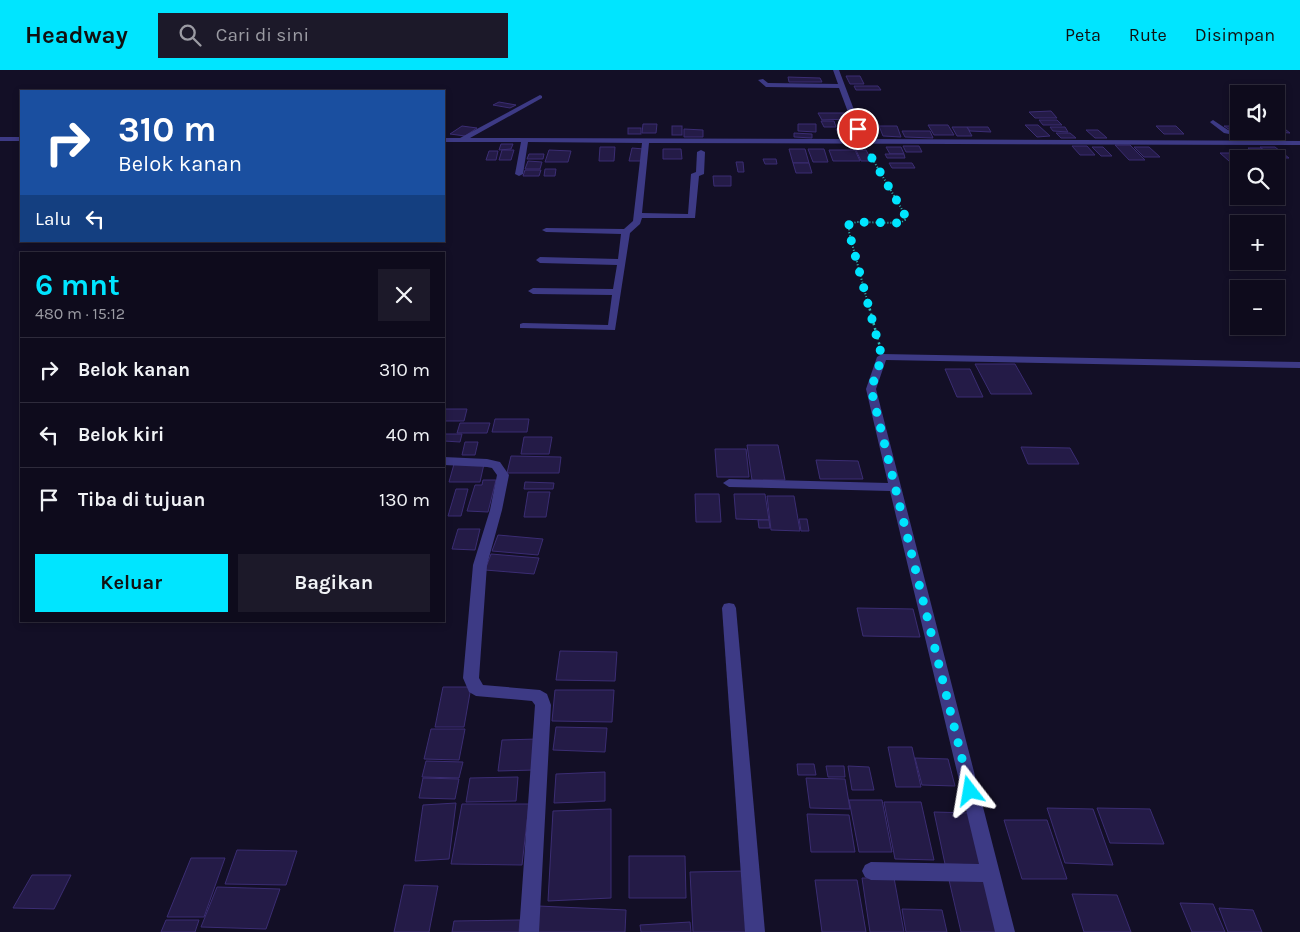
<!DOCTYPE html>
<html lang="id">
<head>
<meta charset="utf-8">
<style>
  body { margin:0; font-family:Karla,sans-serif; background:#1c1929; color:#f1f3f6; height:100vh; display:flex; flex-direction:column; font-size:19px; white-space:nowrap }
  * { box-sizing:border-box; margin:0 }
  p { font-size:16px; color:#9b9ba3 }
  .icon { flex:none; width:28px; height:28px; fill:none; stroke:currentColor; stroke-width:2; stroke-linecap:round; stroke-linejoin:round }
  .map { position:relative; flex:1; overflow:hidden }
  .panel { position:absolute; left:20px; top:182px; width:425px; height:370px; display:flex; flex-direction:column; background:#0e0b1c; border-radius:0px; box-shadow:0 2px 8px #0003,0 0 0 1px #2e2b3b }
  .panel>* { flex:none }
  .guide { position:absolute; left:20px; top:20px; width:425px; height:152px; border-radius:0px; box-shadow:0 2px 8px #0003,0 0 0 1px #2e2b3b; background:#1a4fa0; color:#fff; overflow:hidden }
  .controls { position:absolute; left:1230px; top:15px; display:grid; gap:10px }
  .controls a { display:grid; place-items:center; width:55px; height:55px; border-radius:0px; background:#0e0b1c; box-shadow:0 2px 8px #0003,0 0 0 1px #2e2b3b; font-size:25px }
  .pin { position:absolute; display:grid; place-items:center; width:42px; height:42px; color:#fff; margin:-21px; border:2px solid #fff; border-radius:50%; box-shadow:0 1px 5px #0007 }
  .me { position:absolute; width:55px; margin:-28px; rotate:346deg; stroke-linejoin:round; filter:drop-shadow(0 0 4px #0008) }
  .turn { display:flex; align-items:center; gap:18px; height:105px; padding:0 15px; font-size:22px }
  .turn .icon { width:65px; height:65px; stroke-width:2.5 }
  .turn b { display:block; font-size:35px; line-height:42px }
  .then { display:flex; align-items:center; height:48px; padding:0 15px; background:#0003; gap:10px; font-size:19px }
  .round { display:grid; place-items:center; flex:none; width:52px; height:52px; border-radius:0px; background:#1c1929 }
  .summary { display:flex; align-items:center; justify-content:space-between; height:85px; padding:0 15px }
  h1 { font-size:30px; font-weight:700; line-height:38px; color:#00e5ff }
  .primary-button { display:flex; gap:10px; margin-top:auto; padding:10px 15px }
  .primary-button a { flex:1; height:58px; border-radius:0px; background:#00e5ff; color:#111; font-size:20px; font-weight:700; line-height:58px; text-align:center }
  .primary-button a+a { background:#1c1929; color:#f1f3f6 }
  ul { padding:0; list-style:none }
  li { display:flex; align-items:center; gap:15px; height:65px; padding:0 15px; border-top:1px solid #2e2b3b }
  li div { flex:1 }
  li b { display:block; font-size:19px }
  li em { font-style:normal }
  header { display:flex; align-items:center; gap:30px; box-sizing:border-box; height:70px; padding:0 25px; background:#00e5ff; color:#111 }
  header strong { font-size:24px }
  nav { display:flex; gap:28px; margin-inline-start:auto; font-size:18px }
  .search { width:350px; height:45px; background:#1c1929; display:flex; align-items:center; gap:12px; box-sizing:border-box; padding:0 18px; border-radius:0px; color:#9b9ba3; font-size:19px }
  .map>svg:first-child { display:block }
  .building { fill:#241b47; stroke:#3b2d73 }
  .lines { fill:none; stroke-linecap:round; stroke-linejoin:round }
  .path-far1 { stroke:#2fb8b0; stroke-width:2; stroke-dasharray:1 2; stroke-linecap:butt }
  .path { stroke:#2fb8b0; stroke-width:2.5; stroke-dasharray:2 3; stroke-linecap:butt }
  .minor { fill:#3d3a85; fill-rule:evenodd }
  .route { stroke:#00e5ff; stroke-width:9; stroke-dasharray:0 16.2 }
</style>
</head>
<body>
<header>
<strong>Headway</strong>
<div class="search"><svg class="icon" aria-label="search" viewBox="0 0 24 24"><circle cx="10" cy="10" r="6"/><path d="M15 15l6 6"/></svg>Cari di sini</div>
<nav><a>Peta</a><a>Rute</a><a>Disimpan</a></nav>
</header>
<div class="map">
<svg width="1300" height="862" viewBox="0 0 1300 862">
  <rect width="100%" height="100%" fill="#130f26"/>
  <g class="building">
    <polygon points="846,6 860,6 864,14 850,14"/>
    <polygon points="788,7 820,8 822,12 789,12"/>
    <polygon points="854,16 878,16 881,20 856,20"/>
    <polygon points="499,32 516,35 510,38 493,35"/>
    <polygon points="1051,41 1057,48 1035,48 1029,42"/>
    <polygon points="818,43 846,43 850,49 822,50"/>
    <polygon points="1039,50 1057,50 1062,55 1043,55"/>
    <polygon points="821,51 834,51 836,57 824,57"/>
    <polygon points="1277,53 1290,63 1276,62 1274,61 1276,61"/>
    <polygon points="643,54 657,54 656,63 642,63"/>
    <polygon points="798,54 816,54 816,62 798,61"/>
    <polygon points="928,55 948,55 954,65 934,65"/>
    <polygon points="1025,55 1038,55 1050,66 1037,67"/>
    <polygon points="462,56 477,58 465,66 450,64"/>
    <rect x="672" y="56" width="10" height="9"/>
    <polygon points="879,56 897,56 901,67 883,66"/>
    <polygon points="1156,56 1176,56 1184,64 1164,64"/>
    <polygon points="1224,56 1236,56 1239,58 1239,61 1245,62 1233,62"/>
    <polygon points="952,57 967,57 972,66 957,66"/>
    <polygon points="967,57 988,57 991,62 970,61"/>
    <polygon points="1050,57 1065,57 1068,62 1053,61"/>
    <rect x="628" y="58" width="13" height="6"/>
    <polygon points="684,59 703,60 703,67 684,67"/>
    <polygon points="836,59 849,59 853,67 840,67"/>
    <polygon points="1086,60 1098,60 1107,68 1095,68"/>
    <polygon points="902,61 930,61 933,68 905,67"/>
    <polygon points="794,63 812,64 812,68 794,67"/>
    <polygon points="1056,63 1070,63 1076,68 1061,68"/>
    <polygon points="501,74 513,74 511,79 499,80"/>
    <polygon points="1115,75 1130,75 1145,90 1129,90"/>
    <polygon points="903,76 919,76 922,82 906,82"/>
    <polygon points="1072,76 1087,76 1095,85 1080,85"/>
    <polygon points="600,77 615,77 614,91 599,91"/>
    <polygon points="886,77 901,77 904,84 890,84"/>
    <polygon points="1092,77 1103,77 1112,86 1101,86"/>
    <polygon points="1134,77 1149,77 1160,87 1144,87"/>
    <polygon points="1260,77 1275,77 1289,88 1274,88"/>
    <polygon points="632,78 644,79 641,91 629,91"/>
    <polygon points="1248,78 1261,78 1272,87 1259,87"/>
    <polygon points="663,79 681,79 682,89 663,89"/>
    <polygon points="789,79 805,79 809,93 793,93"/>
    <polygon points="808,79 824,79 828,92 813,92"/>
    <polygon points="502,80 514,80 511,90 499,90"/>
    <polygon points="549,80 571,81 568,92 545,92"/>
    <polygon points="829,80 855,80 860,91 833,91"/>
    <polygon points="856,80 866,80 872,91 861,91"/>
    <polygon points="489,81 498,81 496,90 486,90"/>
    <polygon points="1220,83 1239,83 1247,89 1229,91"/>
    <polygon points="529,84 544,84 543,89 527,89"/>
    <polygon points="885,84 904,84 905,88 887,88"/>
    <polygon points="763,89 776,89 777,94 765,94"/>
    <polygon points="528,91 542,92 540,99 525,99"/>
    <polygon points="736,92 743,92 744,102 738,102"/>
    <polygon points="793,93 809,93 812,103 796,103"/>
    <polygon points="889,93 912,93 915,98 892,98"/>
    <polygon points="545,99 556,99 555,106 544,106"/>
    <polygon points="525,100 541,100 539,106 523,106"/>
    <polygon points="713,106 731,106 731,116 714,116"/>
    <polygon points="975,294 1015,294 1032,324 991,324"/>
    <polygon points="945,299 970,299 983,327 957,327"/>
    <polygon points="444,339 467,339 464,351 444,351"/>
    <polygon points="495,349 529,349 527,362 492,362"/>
    <polygon points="460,353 490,353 487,363 457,363"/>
    <polygon points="444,364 462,364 460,372 444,371"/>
    <polygon points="524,367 552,367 549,384 521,384"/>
    <polygon points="465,372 478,372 475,385 462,385"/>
    <polygon points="747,375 778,375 785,410 752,410"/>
    <polygon points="1021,377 1070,378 1079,394 1028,394"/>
    <polygon points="715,379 746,379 749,407 717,407"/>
    <polygon points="511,386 561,387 559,403 507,403"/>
    <polygon points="816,390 858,391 863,409 820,409"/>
    <polygon points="454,394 484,394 480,412 449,412"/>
    <polygon points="483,410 496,410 488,442 467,441 475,415 482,415"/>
    <polygon points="525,412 554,413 553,419 524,419"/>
    <polygon points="456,419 468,419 461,446 448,446"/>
    <polygon points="528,422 550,422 546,447 524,447"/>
    <polygon points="695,424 719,424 721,452 696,452"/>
    <polygon points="734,424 765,424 769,450 736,449"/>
    <polygon points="767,426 794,426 800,461 771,460"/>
    <polygon points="799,449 807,449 809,461 801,461"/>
    <polygon points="758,450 769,450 770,458 759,458"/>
    <polygon points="458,459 480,459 475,480 452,479"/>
    <polygon points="498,465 543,469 538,485 492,481"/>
    <polygon points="491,484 539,488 534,504 485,500"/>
    <polygon points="857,538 913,539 920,567 863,566"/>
    <polygon points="560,581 617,582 615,611 556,610"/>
    <polygon points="443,617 471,617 464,657 435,657"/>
    <polygon points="555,620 614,620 612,652 552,651"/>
    <polygon points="556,657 607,658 605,682 553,680"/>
    <polygon points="431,659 465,659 459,690 424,689"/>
    <polygon points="538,669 535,700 498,701 502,670"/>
    <polygon points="888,677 912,677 921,717 896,717"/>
    <polygon points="915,688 948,689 955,716 922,715"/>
    <polygon points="426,691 463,692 459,708 422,707"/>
    <polygon points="797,694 814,694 816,705 798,705"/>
    <polygon points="826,696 844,696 845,707 828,707"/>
    <polygon points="848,696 869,697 874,720 852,720"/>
    <polygon points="605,702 605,731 554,733 556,704"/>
    <polygon points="518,707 516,731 466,732 470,708"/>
    <polygon points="423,708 459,709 455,729 419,728"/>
    <polygon points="806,708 845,709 850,739 810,738"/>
    <polygon points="849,730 882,730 892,782 859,782"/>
    <polygon points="884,732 921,732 934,790 895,789"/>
    <polygon points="456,733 449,789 415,791 423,735"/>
    <polygon points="462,734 529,734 522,795 451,794"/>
    <polygon points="1047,738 1093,739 1113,795 1065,793"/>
    <polygon points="1097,738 1150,739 1164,774 1110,773"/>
    <polygon points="611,739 611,828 548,831 553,741"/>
    <polygon points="934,742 971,743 984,795 945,794"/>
    <polygon points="807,744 849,745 855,782 811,782"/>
    <polygon points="1004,750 1047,750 1067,809 1022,809"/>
    <polygon points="237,780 297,781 286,815 225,814"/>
    <polygon points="629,786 685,786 686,828 629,828"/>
    <polygon points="191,788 225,788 204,847 167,847"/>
    <polygon points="746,801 753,862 693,862 690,802"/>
    <polygon points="32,805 71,805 54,839 13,838"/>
    <polygon points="862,808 894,808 904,862 870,862"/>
    <polygon points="815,810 857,810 866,862 822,862"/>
    <polygon points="949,810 987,811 1000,862 961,862"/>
    <polygon points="404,815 438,816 429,862 394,862"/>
    <polygon points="217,817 280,819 266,859 201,857"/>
    <polygon points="1072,824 1117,825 1131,862 1084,862"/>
    <polygon points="1180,833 1213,834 1225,862 1192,862"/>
    <polygon points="538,836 626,840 625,862 534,862"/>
    <polygon points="1219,838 1253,840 1262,862 1228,862"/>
    <polygon points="902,839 942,840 947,862 906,862"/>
    <polygon points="166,850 199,850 195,862 161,862"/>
    <polygon points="520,850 519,862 452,862 454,851"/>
    <polygon points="690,852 691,862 641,862 640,855"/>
  </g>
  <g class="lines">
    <polyline class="path-far1" points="867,230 849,162 849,154 857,152 900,153 905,150 904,143 869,83"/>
    <polyline class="path" points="867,229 880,277"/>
    <g class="minor">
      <polygon points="833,0 839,0 865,69 1300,71 1300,75 649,73 642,143 688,144 691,104 696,102 697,82 701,80 705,82 704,104 699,106 695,148 642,148 640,154 630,163 615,260 520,258 520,254 523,253 608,255 612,225 533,224 528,221 533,218 613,219 617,195 540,193 536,190 540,187 618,189 621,164 546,162 542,160 546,158 624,159 633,151 642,73 528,72 523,104 519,106 515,104 521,72 444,72 444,68 460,68 540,25 542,26 542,28 470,68 858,69 839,18 766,17 758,10 763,9 768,13 838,14"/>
      <polygon points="1213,50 1228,60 1252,66 1249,68 1224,63 1211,53 1210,52"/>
      <rect x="0" y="67" width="21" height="4"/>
      <polygon points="882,284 1300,292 1300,298 886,290 876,319 1015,862 995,862 983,812 871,810 865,807 862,801 865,795 871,792 979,794 890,421 729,417 723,413 729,409 888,413 866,319 877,287"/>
      <polygon points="444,387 487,389 500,392 509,405 502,440 487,495 479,608 483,615 540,620 547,624 551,635 539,862 519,862 535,635 532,631 476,626 469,622 463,608 473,495 490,440 497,405 492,398 487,397 444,395"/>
      <polygon points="729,533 734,534 736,538 765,862 745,862 722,538 724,534"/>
    </g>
  </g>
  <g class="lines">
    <polyline class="route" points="858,59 862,71 904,143 906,150 900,153 857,152 849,154 849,162 882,287 871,319 970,721"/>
  </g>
</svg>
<div class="controls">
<a><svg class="icon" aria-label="sound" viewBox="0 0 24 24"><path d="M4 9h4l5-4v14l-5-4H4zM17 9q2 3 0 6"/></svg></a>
<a><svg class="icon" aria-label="search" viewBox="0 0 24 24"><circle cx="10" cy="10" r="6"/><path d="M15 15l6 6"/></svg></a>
<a>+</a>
<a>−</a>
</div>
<div class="pin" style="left:858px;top:59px;background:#d93025"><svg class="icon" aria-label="arrive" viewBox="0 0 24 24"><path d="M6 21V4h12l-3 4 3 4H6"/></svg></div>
<svg class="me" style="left:970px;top:721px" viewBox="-20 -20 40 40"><path d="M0-17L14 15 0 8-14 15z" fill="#00e5ff" stroke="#fff" stroke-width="4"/></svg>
<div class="guide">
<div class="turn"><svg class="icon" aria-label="right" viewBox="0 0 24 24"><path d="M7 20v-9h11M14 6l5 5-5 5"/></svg><div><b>310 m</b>Belok kanan</div></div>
<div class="then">Lalu<svg class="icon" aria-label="left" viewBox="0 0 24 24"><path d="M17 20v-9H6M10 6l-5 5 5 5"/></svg></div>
</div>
<section class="panel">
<div class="summary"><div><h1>6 mnt</h1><p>480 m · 15:12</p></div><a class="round"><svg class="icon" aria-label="close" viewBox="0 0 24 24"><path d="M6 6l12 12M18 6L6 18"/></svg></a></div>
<ul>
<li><svg class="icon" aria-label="right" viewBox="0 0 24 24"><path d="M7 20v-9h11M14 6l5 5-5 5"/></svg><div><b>Belok kanan</b></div><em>310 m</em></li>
<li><svg class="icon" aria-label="left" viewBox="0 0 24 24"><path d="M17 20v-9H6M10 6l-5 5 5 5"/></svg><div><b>Belok kiri</b></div><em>40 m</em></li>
<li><svg class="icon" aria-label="arrive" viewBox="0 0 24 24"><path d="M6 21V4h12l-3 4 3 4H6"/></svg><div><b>Tiba di tujuan</b></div><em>130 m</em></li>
</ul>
<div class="primary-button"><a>Keluar</a><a>Bagikan</a></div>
</section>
</div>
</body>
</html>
